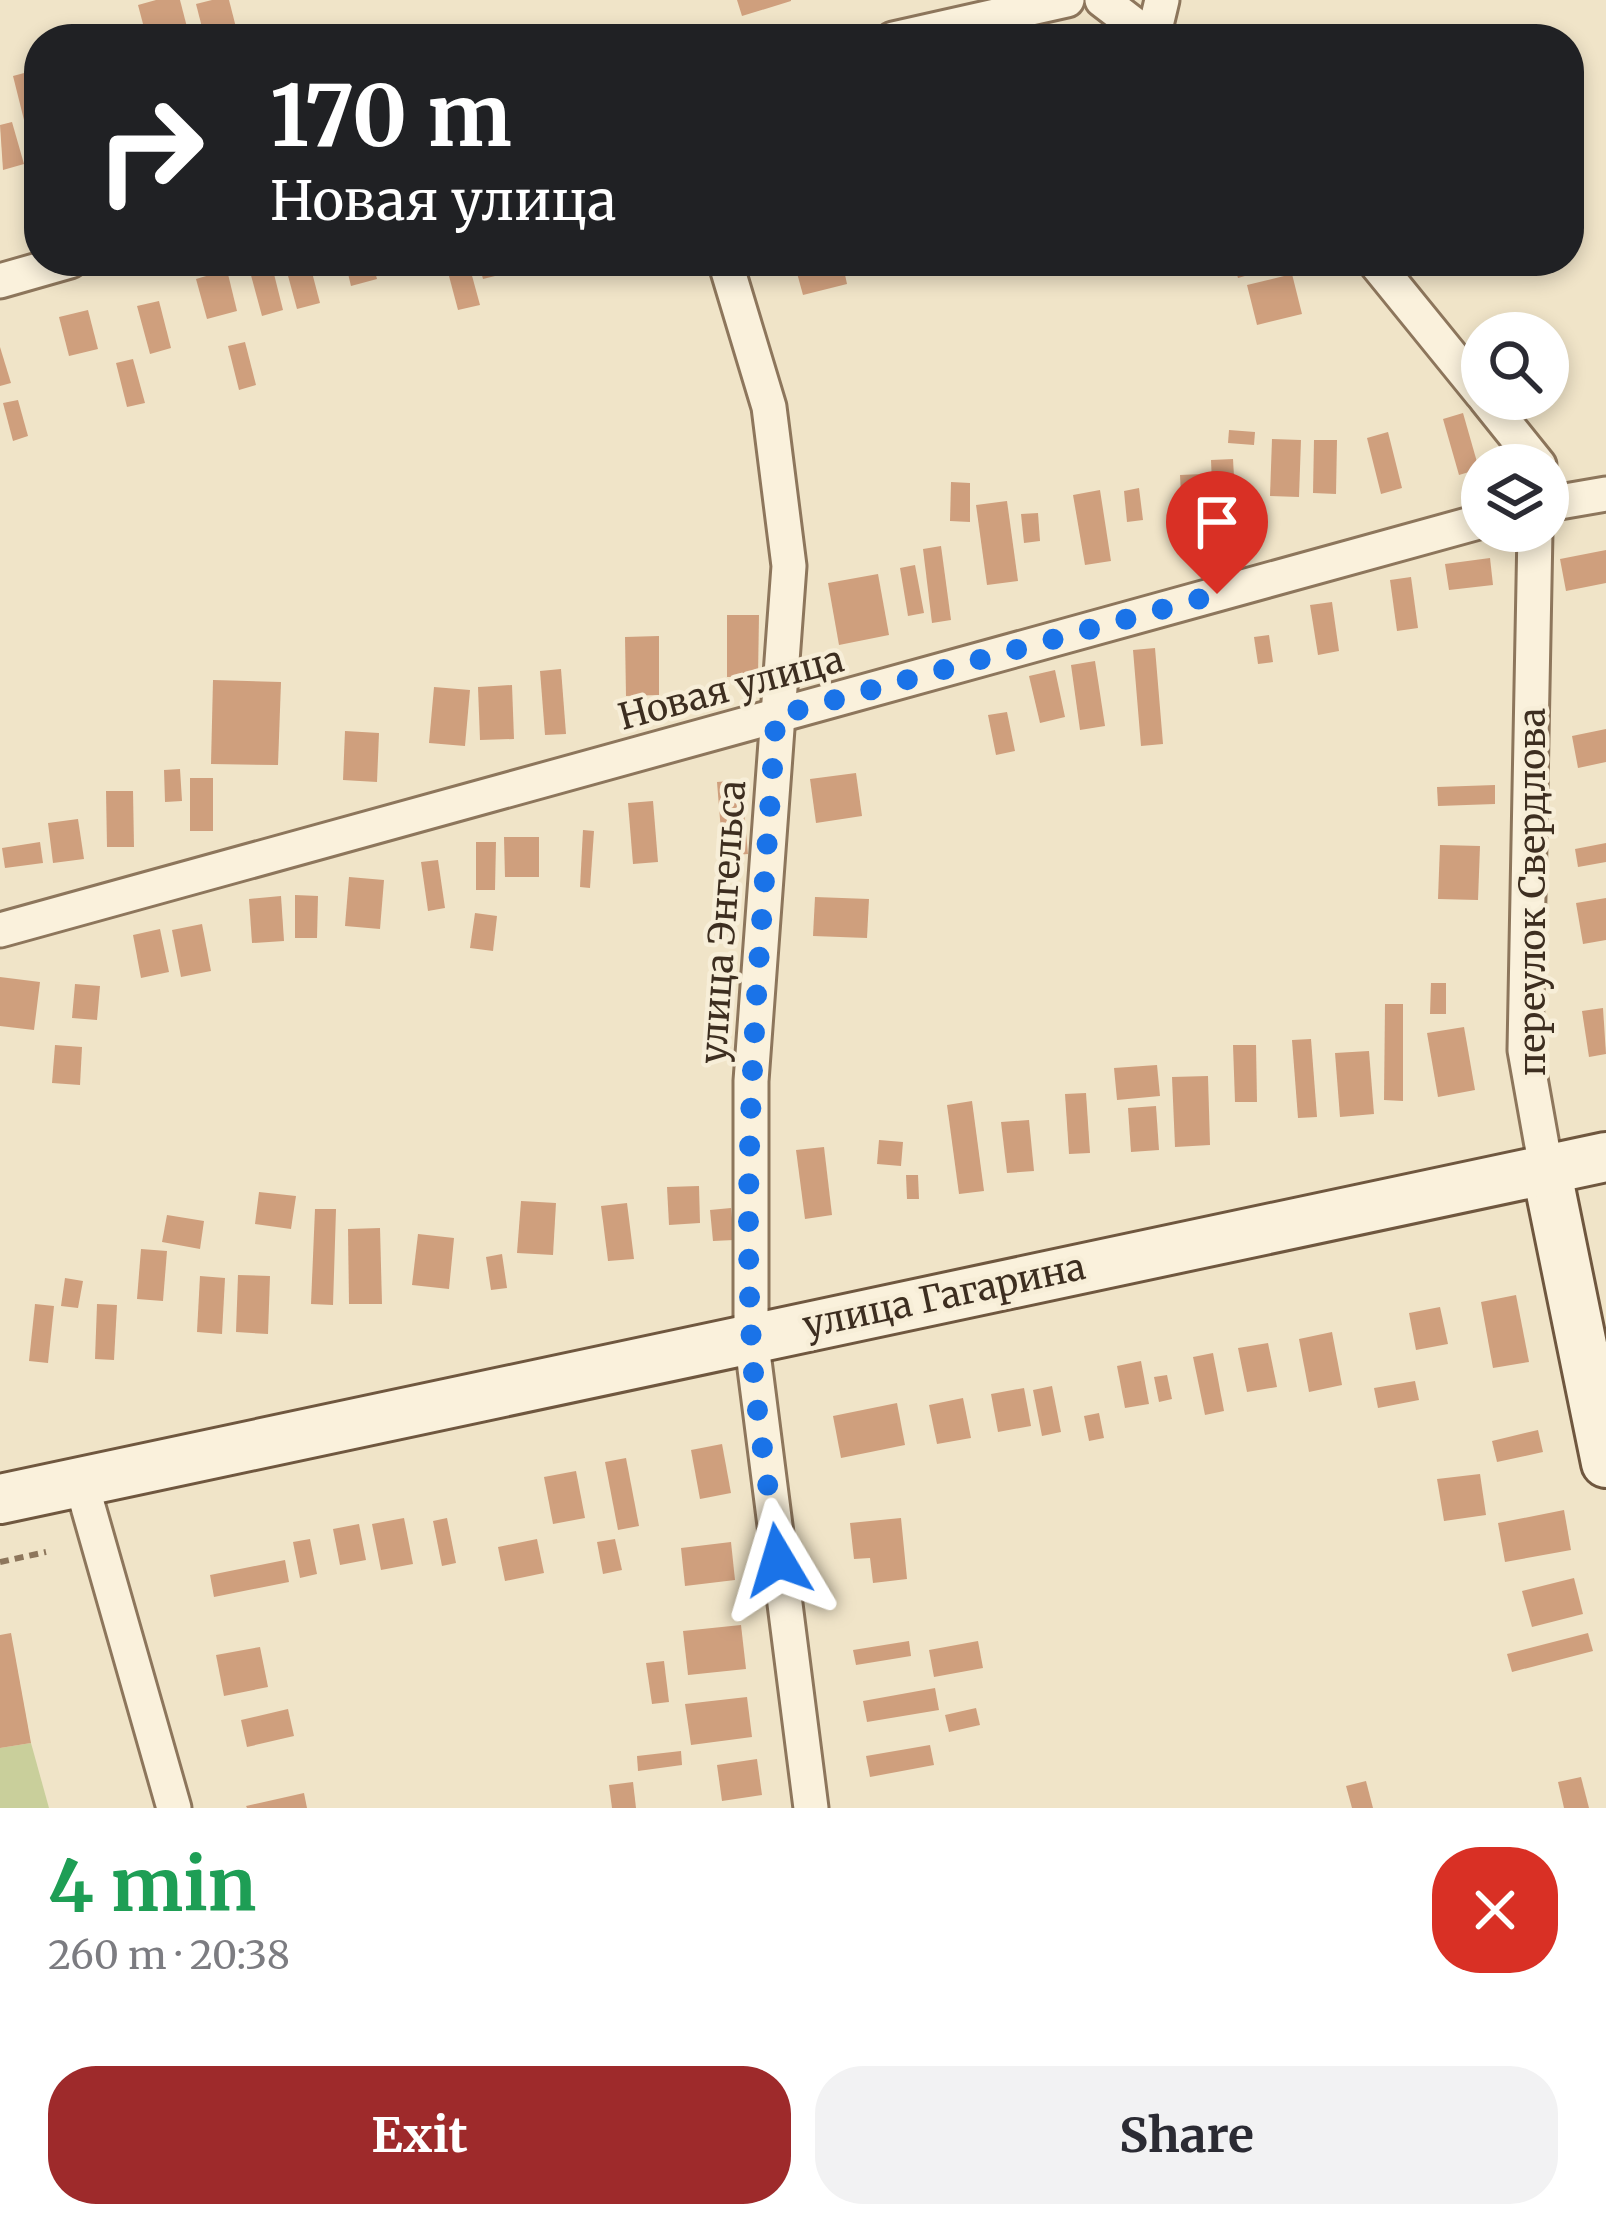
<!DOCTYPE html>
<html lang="en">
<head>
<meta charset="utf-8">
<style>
  body { margin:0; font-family:Merriweather,serif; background:#f2f2f3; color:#2b2b33; height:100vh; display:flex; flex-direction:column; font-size:45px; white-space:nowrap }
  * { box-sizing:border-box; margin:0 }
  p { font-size:39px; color:#7c7c81 }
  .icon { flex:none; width:66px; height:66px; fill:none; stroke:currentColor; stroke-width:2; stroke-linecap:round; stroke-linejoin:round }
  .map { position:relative; height:1808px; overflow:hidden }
  .drawer { display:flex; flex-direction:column; background:#fff; flex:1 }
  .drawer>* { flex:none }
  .hud { position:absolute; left:24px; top:24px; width:1560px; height:252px; border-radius:48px; box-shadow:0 6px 18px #0003; background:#202124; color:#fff; overflow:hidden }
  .controls { position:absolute; left:1461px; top:312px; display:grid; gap:24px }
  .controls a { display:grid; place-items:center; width:108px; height:108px; border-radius:50%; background:#fff; box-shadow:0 6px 18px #0003; font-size:60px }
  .pin { position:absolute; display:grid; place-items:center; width:102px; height:102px; color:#fff; margin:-123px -51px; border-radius:50% 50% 50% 0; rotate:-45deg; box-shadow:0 0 12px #0007 }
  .pin .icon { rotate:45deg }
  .me { position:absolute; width:132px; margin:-66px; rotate:353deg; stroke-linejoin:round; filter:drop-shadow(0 0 9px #0008) }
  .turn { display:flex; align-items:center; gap:42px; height:252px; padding:0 48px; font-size:54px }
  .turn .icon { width:156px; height:156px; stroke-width:2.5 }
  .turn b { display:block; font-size:84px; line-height:102px }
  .round { display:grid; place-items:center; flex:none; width:126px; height:126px; border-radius:48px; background:#f2f2f3 }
  .headline { display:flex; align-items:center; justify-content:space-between; height:204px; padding:0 48px }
  h1 { font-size:72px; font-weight:700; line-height:90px; color:#1e9e55 }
  .cta { display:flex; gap:24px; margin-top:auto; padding:24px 48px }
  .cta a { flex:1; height:138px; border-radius:48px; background:#9e2a2b; color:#fff; font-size:48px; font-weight:700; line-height:138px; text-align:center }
  .cta a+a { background:#f2f2f3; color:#2b2b33 }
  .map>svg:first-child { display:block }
  .green { fill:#c9cf9b }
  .building { fill:#cf9f7d }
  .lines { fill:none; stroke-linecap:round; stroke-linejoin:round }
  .street-casing { stroke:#8d765c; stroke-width:39 }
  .secondary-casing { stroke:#6f573f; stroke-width:54 }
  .path { stroke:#8d765c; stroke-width:6; stroke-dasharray:9 6; stroke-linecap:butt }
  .street { stroke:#faf1dc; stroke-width:33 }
  .secondary { stroke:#faf1dc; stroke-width:48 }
  .route { stroke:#1a73e8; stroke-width:21; stroke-dasharray:0 37.8 }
  .labels { text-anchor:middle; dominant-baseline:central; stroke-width:9; stroke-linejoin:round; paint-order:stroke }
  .street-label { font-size:36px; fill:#3d2e20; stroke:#f7eed8 }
</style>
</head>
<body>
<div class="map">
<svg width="1606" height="1808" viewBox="0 0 1606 1808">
  <rect width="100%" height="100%" fill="#f0e4c8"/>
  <polygon class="green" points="31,1743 49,1808 0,1808 0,1748"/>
  <g class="building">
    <polygon points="156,0 180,0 188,31 147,39 138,5"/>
    <polygon points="212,0 229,0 239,39 205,39 196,4"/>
    <polygon points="737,0 791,0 791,1 742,16"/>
    <polygon points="39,69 39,134 28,136 13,76"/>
    <polygon points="12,122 24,164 3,170 0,125"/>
    <polygon points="284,261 309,261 320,303 297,309"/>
    <polygon points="345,261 372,261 377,279 351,286"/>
    <polygon points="445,261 468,261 480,305 458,310"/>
    <polygon points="478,261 499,261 503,274 483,279"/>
    <polygon points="842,261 847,284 803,295 794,262"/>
    <polygon points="1233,261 1278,261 1279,266 1238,278"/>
    <polygon points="271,262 283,310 262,316 249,268"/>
    <polygon points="227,270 237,311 207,319 196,279"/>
    <polygon points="1292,274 1302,314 1257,325 1247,285"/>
    <polygon points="159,301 171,348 150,354 137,306"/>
    <polygon points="88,310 98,349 69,356 59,317"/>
    <polygon points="245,342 256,385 239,390 228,346"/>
    <polygon points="0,347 11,383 0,386"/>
    <polygon points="133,359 145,403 127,407 116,363"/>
    <polygon points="18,400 28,436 13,441 3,403"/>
    <polygon points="1463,413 1479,469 1459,475 1443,419"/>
    <polygon points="1229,430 1255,432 1254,445 1228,443"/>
    <polygon points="1388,432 1402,488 1381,494 1367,438"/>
    <polygon points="1272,439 1301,440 1299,497 1270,496"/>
    <polygon points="1314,440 1337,440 1336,494 1313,493"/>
    <polygon points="1233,459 1237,531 1214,532 1211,460"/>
    <polygon points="1203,474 1206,534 1183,535 1180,475"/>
    <polygon points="951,482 970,483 970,522 950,521"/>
    <polygon points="1139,488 1143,520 1127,522 1124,491"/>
    <polygon points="1100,490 1111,561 1085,565 1073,495"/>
    <polygon points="1007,501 1018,581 987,585 976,505"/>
    <polygon points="1038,513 1040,541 1024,543 1021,514"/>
    <polygon points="941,546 951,620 932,623 923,549"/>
    <polygon points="1606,550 1606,583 1566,591 1560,559"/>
    <polygon points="1490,558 1493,585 1449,590 1445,564"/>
    <polygon points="915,565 924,613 908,616 900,568"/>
    <polygon points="878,574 889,635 839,645 828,583"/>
    <polygon points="1411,577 1418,628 1397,631 1390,580"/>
    <polygon points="1332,602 1339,651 1318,655 1310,605"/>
    <polygon points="727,615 759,615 758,677 727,677"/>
    <polygon points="1269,635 1273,662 1258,664 1254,637"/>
    <polygon points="659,636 659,695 626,696 625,637"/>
    <polygon points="1155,648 1163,744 1141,746 1133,650"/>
    <polygon points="1095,661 1105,726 1080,730 1071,665"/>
    <polygon points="561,669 566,734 545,735 540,671"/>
    <polygon points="1055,670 1065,717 1040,723 1029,676"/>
    <polygon points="213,680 281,682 278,765 211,764"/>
    <polygon points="512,685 514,739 480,740 478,687"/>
    <polygon points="434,687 470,690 465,746 429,743"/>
    <polygon points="1007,712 1015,751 996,755 988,715"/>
    <polygon points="1606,729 1606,762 1578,768 1572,736"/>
    <polygon points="345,731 379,733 377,782 343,780"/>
    <polygon points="180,769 182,801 165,802 164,770"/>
    <polygon points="856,773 862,816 816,823 810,779"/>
    <rect x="190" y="778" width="23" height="53"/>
    <polygon points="741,780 748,854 723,856 717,782"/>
    <polygon points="1495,785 1495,804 1438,806 1437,787"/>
    <polygon points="106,791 133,791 134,847 107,847"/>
    <polygon points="653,801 658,862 633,864 628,803"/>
    <polygon points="78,819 84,859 53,863 48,823"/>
    <polygon points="583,830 594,831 590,888 580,887"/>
    <polygon points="504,837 539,837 539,877 505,877"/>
    <polygon points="40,842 43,863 5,868 2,848"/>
    <polygon points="476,842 496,842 495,890 476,890"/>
    <polygon points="1606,843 1606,862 1578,867 1575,849"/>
    <polygon points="1440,845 1480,846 1478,900 1438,899"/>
    <polygon points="438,860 445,908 428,911 421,862"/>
    <polygon points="349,877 384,880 380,929 345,926"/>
    <polygon points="295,895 318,896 317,938 295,938"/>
    <polygon points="281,896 284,941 252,943 249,899"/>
    <polygon points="815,897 869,899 867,938 813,936"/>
    <polygon points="1606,898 1606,940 1583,944 1576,903"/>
    <polygon points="475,913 497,916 493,951 470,948"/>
    <polygon points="202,924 211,971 181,977 172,930"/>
    <polygon points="160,929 169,972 141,978 133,935"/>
    <polygon points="0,977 40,982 34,1030 0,1026"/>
    <polygon points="1431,983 1446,983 1446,1014 1430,1014"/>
    <polygon points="75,984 100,986 97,1020 72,1018"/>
    <polygon points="1385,1004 1403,1004 1403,1101 1384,1100"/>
    <polygon points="1603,1008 1606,1054 1589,1057 1582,1011"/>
    <polygon points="1464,1027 1475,1090 1438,1097 1427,1033"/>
    <polygon points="1311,1039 1317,1117 1298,1118 1292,1040"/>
    <polygon points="55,1045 82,1047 80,1085 52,1083"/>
    <polygon points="1233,1045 1256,1045 1257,1102 1235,1102"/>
    <polygon points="1369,1051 1374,1114 1340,1117 1335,1053"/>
    <polygon points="1157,1065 1160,1096 1117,1100 1114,1068"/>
    <polygon points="1208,1076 1210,1145 1175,1147 1172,1077"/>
    <polygon points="1086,1093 1090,1153 1069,1154 1065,1094"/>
    <polygon points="972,1101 984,1191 959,1194 947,1105"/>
    <polygon points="1156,1106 1159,1150 1131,1152 1128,1108"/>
    <polygon points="1029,1120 1034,1171 1007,1173 1001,1122"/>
    <polygon points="879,1140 903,1142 901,1166 877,1164"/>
    <polygon points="824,1147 832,1215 805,1219 796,1150"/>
    <polygon points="906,1175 918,1175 919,1199 907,1199"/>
    <polygon points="699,1186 700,1223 669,1225 667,1187"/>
    <polygon points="259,1192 296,1196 291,1229 255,1224"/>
    <polygon points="521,1201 556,1203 553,1255 517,1253"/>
    <polygon points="627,1203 634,1259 608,1261 601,1206"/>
    <polygon points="731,1208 734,1240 713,1241 710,1210"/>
    <polygon points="315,1209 336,1209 333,1305 311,1304"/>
    <polygon points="167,1215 204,1221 200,1249 162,1242"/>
    <polygon points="380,1228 382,1304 349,1304 348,1229"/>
    <polygon points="418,1234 454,1238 449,1289 412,1285"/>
    <polygon points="141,1249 167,1251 163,1301 137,1299"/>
    <polygon points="502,1254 507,1288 491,1290 486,1257"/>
    <polygon points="238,1275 270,1276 268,1334 236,1332"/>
    <polygon points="200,1276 225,1278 222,1334 197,1332"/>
    <polygon points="65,1278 83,1281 78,1308 61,1306"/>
    <polygon points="1516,1295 1529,1362 1493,1368 1481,1302"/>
    <polygon points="35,1304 54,1306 48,1363 29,1361"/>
    <polygon points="97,1304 117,1305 114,1360 95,1359"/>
    <polygon points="1440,1307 1448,1344 1416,1350 1409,1313"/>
    <polygon points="1332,1332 1342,1385 1309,1392 1299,1339"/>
    <polygon points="1268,1343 1277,1387 1247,1392 1238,1348"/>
    <polygon points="1213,1353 1224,1411 1205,1415 1193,1357"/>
    <polygon points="1141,1361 1149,1404 1125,1408 1117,1366"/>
    <polygon points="1167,1375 1172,1399 1159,1402 1154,1377"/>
    <polygon points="1415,1381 1419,1400 1378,1408 1374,1388"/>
    <polygon points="1052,1386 1061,1432 1042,1436 1033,1390"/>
    <polygon points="1024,1388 1031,1426 998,1432 991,1394"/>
    <polygon points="963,1398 971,1438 937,1444 929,1405"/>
    <polygon points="897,1403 905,1445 841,1458 833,1416"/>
    <polygon points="1099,1413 1104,1438 1089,1441 1084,1416"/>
    <polygon points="1538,1430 1543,1452 1497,1462 1492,1441"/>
    <polygon points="722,1444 731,1493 700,1499 691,1450"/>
    <polygon points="626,1458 639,1526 618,1530 605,1462"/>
    <polygon points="576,1471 585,1518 553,1524 544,1477"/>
    <polygon points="1480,1474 1486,1515 1444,1521 1437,1479"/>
    <polygon points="1564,1510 1571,1550 1505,1562 1498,1523"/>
    <polygon points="404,1518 413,1564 381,1570 372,1524"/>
    <polygon points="447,1518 456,1563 442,1566 433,1521"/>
    <polygon points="901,1518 907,1579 873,1583 870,1558 854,1559 850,1523"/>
    <polygon points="359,1524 366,1560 340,1565 333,1529"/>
    <polygon points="310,1539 317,1574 300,1578 293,1542"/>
    <polygon points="537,1539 544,1573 505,1581 498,1547"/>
    <polygon points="615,1539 622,1570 603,1574 597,1542"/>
    <polygon points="731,1542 735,1580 685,1586 681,1548"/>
    <polygon points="285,1560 289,1582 214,1597 210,1575"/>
    <polygon points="1574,1578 1583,1614 1532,1627 1522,1591"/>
    <polygon points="741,1625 746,1669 688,1675 683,1631"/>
    <polygon points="11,1633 31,1743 0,1748 0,1635"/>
    <polygon points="1588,1633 1593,1651 1512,1672 1507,1654"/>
    <polygon points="909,1641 911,1656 856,1665 853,1650"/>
    <polygon points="978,1641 983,1668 934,1677 929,1650"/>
    <polygon points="260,1647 268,1687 224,1696 216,1655"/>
    <polygon points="664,1661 669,1702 652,1704 646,1663"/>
    <polygon points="935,1688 939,1710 867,1722 863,1701"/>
    <polygon points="747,1697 752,1737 691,1745 685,1704"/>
    <polygon points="976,1708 980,1725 949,1732 945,1715"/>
    <polygon points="288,1709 294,1736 247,1747 241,1720"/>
    <polygon points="930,1745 934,1765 870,1777 866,1756"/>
    <polygon points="681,1751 682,1765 638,1771 637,1756"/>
    <polygon points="757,1759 762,1795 722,1801 717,1765"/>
    <polygon points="1581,1777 1589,1808 1564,1808 1558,1782"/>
    <polygon points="1366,1781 1373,1808 1352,1808 1346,1786"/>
    <polygon points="633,1782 636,1808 612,1808 609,1785"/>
    <polygon points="304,1793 307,1808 247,1808 246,1806"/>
  </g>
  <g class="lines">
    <g class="street-casing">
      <g id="street">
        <polyline points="1102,0 1153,39"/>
        <polyline points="1153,38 1162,0"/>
        <polyline points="893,39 1067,0"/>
        <polyline points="725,261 769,407 789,566 751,1081 751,1337 811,1808"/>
        <polyline points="1374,261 1482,394"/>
        <polyline points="0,281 70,261"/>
        <polyline points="1486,399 1539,465"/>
        <polyline points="1548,504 1606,494"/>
        <polyline points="1535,531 1525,1050 1546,1168"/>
        <polyline points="0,930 1482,521"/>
        <polyline points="81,1482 174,1808"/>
      </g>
    </g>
    <g class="secondary-casing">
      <g id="secondary">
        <polyline points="1546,1168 1606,1463"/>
        <polyline points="0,1499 1606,1157"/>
      </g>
    </g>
    <polyline class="path" points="0,1562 46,1552"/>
    <use href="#street" class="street"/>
    <use href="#secondary" class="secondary"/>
  </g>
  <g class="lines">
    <path class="route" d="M778,1560C769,1485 754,1409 751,1334C741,1128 763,921 776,716L1217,594"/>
  </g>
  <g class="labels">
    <g class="street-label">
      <text transform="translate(731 688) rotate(-15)">Новая улица</text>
      <text transform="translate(1532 892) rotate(-90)">переулок Свердлова</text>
      <text transform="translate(723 922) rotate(-86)">улица Энгельса</text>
      <text transform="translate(944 1296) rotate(-12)">улица Гагарина</text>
    </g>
  </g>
</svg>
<div class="controls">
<a><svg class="icon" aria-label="search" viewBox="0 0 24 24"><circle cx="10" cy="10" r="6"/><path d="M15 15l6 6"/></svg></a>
<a><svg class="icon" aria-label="layers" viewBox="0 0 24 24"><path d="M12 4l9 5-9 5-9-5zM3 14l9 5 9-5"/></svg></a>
</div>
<div class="pin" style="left:1217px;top:594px;background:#d93025"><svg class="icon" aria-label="arrive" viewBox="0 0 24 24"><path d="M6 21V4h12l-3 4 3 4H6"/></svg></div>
<svg class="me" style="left:778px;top:1560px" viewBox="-20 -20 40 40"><path d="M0-17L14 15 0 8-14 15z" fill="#1a73e8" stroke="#fff" stroke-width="4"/></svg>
<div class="hud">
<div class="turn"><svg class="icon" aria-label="right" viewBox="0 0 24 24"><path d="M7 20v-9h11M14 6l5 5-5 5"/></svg><div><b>170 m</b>Новая улица</div></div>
</div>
</div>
<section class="drawer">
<div class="headline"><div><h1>4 min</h1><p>260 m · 20:38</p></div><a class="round" style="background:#d93025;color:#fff"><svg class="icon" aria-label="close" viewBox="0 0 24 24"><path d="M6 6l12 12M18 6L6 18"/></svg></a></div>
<div class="cta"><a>Exit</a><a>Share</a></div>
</section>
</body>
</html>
